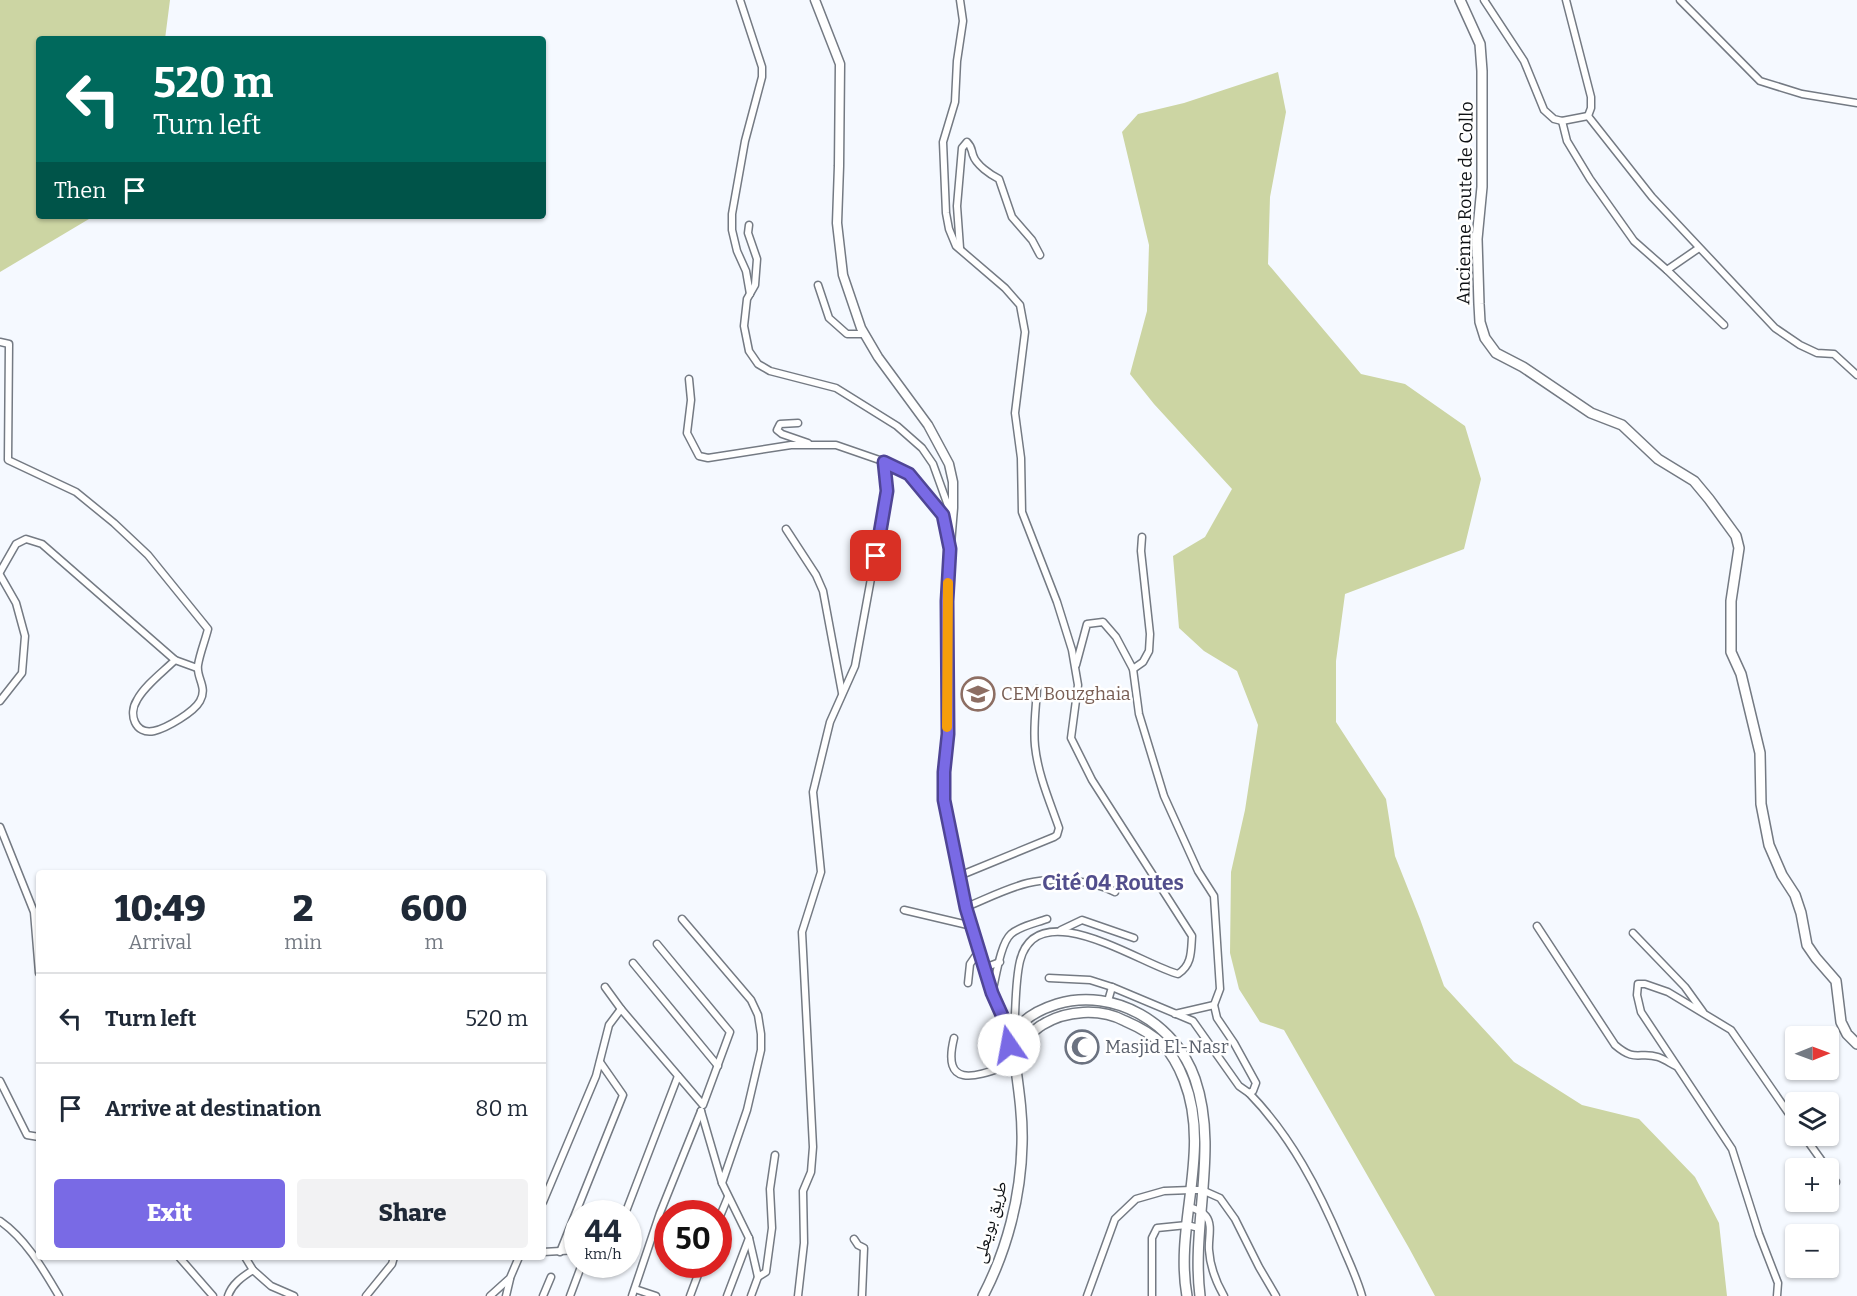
<!DOCTYPE html>
<html lang="en">
<head>
<meta charset="utf-8">
<style>
  body { margin:0; font-family:Bitter,"Noto Naskh Arabic",serif; background:#f2f2f3; color:#1f2937; height:100vh; display:flex; flex-direction:column; font-size:22px; white-space:nowrap }
  * { box-sizing:border-box; margin:0 }
  p { font-size:20px; color:#747a83 }
  .icon { flex:none; width:33px; height:33px; fill:none; stroke:currentColor; stroke-width:2; stroke-linecap:round; stroke-linejoin:round }
  .map { position:relative; flex:1; overflow:hidden }
  .side { position:absolute; left:36px; top:870px; width:510px; height:390px; display:flex; flex-direction:column; background:#fff; border-radius:6px; box-shadow:0 2px 4px #0004 }
  .side>* { flex:none }
  .hud { position:absolute; left:36px; top:36px; width:510px; height:183px; border-radius:6px; box-shadow:0 2px 4px #0004; background:#00695c; color:#fff; overflow:hidden }
  .needle { width:39px; rotate:89deg }
  .controls { position:absolute; left:1785px; top:1026px; display:grid; gap:12px }
  .controls a { display:grid; place-items:center; width:54px; height:54px; border-radius:6px; background:#fff; box-shadow:0 2px 4px #0004; font-size:30px }
  .speed { position:absolute; left:564px; top:1200px; display:flex; gap:12px; font-size:30px; font-weight:700; text-align:center }
  .speed>* { display:grid; place-content:center; width:78px; height:78px; border-radius:50%; background:#fff; box-shadow:0 2px 4px #0004; line-height:1 }
  .speed small { font-size:15px; font-weight:400 }
  .speed .limit { border:9px solid #d22; background:#fff; color:#111 }
  .pin { position:absolute; display:grid; place-items:center; width:51px; height:51px; color:#fff; margin:-26px; border-radius:12px; box-shadow:0 3px 9px #0006 }
  .me { position:absolute; width:66px; margin:-33px; rotate:348deg; stroke-linejoin:round; filter:drop-shadow(0 0 4px #0008) }
  .turn { display:flex; align-items:center; gap:21px; height:126px; padding:0 18px; font-size:27px }
  .turn .icon { width:78px; height:78px; stroke-width:2.5 }
  .turn b { display:block; font-size:42px; line-height:51px }
  .then { display:flex; align-items:center; height:57px; padding:0 18px; background:#0003; gap:12px; font-size:22px }
  .eta { display:flex; justify-content:space-evenly; align-items:center; height:102px; text-align:center }
  .eta b { font-size:36px; font-weight:800; line-height:42px }
  .cta { display:flex; gap:12px; margin-top:auto; padding:12px 18px }
  .cta a { flex:1; height:69px; border-radius:6px; background:#796ae5; color:#fff; font-size:24px; font-weight:800; line-height:69px; text-align:center }
  .cta a+a { background:#f2f2f3; color:#1f2937 }
  ul { padding:0; list-style:none }
  li { display:flex; align-items:center; gap:18px; height:90px; padding:0 18px; border-top:2px solid #e0e1e3 }
  li div { flex:1 }
  li b { display:block; font-size:22px }
  li em { font-style:normal }
  .map>svg:first-child { display:block }
  .green { fill:#ccd5a3 }
  .lines { fill:none; stroke-linecap:round; stroke-linejoin:round }
  .minor-casing { stroke:#747a83; stroke-width:9 }
  .tertiary-casing { stroke:#747a83; stroke-width:11 }
  .secondary-casing { stroke:#747a83; stroke-width:12 }
  .minor { stroke:#fff; stroke-width:6 }
  .tertiary { stroke:#fff; stroke-width:8 }
  .secondary { stroke:#fff; stroke-width:9 }
  .route-casing { stroke:#4f4595; stroke-width:15 }
  .route { stroke:#796ae5; stroke-width:10 }
  .slow { stroke:#f59e0b; stroke-width:10 }
  .labels { text-anchor:middle; dominant-baseline:central; stroke-width:5; stroke-linejoin:round; paint-order:stroke }
  .street-label { font-size:18px; fill:#0d1013; stroke:#fff }
  .education-label { font-size:18px; fill:#785e54; stroke:#fff; text-anchor:start }
  .worship-label { font-size:18px; fill:#5b616d; stroke:#fff; text-anchor:start }
  .quarter-label { font-size:21px; font-weight:bold; fill:#524e8c; stroke:#fff }
</style>
</head>
<body>
<div class="map">
<svg width="1857" height="1296" viewBox="0 0 1857 1296">
  <rect width="100%" height="100%" fill="#f5f9ff"/>
  <g class="green">
    <polygon points="0,0 170,0 165,39 39,39 39,216 94,216 0,272"/>
    <polygon points="1278,72 1286,112 1270,197 1268,264 1361,374 1405,384 1465,426 1481,479 1464,549 1345,594 1336,661 1336,722 1386,799 1395,856 1420,919 1444,986 1514,1062 1582,1105 1639,1119 1695,1177 1719,1223 1727,1296 1435,1296 1409,1248 1284,1030 1260,1022 1239,989 1230,953 1231,872 1245,810 1258,725 1237,671 1204,651 1179,628 1173,556 1205,537 1232,489 1154,404 1130,374 1147,311 1149,245 1122,132 1138,114 1184,103"/>
  </g>
  <g class="lines">
    <g class="minor-casing">
      <g id="minor">
        <polyline points="740,0 762,67 762,77 745,141 732,214 732,230 737,251 746,271 750,294"/>
        <path d="M960,0L963,21L957,61L955,102L943,142L946,213L949,229L956,246L1005,288L1020,305L1025,332L1015,413L1021,458L1022,512L1057,602L1072,650L1078,685L1071,738L1092,780L1192,936C1191,952 1192,965 1178,974C1142,965 1037,892 1020,961C1015,982 1016,1008 1014,1030"/>
        <polyline points="1484,0 1524,61 1544,110 1554,119 1562,121 1588,116"/>
        <polyline points="1566,0 1591,97 1591,108 1588,116"/>
        <polyline points="1680,0 1760,81 1802,94 1857,103"/>
        <polyline points="1588,116 1652,197 1775,328 1800,345 1817,353 1834,354 1857,375"/>
        <polyline points="1562,121 1567,141 1590,179 1634,241 1667,270 1724,325"/>
        <polyline points="749,225 748,233 757,259 755,285 747,299 744,326 749,351 758,364 770,371 836,388 897,426 922,448 933,464 951,514"/>
        <path d="M960,248L957,206L962,148L967,142C972,147 971,149 973,155C976,165 991,175 999,179L1012,217L1032,240L1040,255"/>
        <polyline points="1667,270 1699,248"/>
        <polyline points="818,285 829,318 847,334 864,334"/>
        <path d="M0,342L9,344L8,460L76,492L114,523L148,555L208,629C205,641 200,653 198,665C196,678 208,687 200,701C194,712 167,728 154,731C135,735 128,714 137,700C145,685 163,672 175,660"/>
        <polyline points="689,379 691,400 687,433 699,456 708,458 791,445 836,445 891,464 909,474 943,515 948,540"/>
        <polyline points="798,423 780,424 777,430 782,434 808,443"/>
        <polyline points="786,529 816,575 823,591 842,693"/>
        <polyline points="0,572 16,544 26,539 42,544 175,660 197,668"/>
        <polyline points="0,575 16,603 25,636 22,673 0,701"/>
        <polyline points="1076,665 1087,624 1103,622 1116,637 1133,669 1139,714 1164,796 1198,871 1214,896 1220,989 1214,1005 1217,1018 1234,1043 1256,1083 1253,1091 1249,1093 1239,1086 1193,1021 1112,987 1108,1001"/>
        <polyline points="1133,669 1143,662 1149,651 1150,634 1141,551 1142,537"/>
        <polyline points="0,827 34,912 39,973"/>
        <path d="M959,876L1054,837L1057,835L1059,828C1050,802 1038,775 1035,746C1033,727 1036,708 1037,689"/>
        <path d="M966,907C986,899 1007,888 1028,883C1052,877 1093,880 1115,892"/>
        <polyline points="904,910 972,926"/>
        <polyline points="682,919 751,1000 758,1015 761,1034 761,1050 747,1110 722,1183 701,1111"/>
        <path d="M1537,926L1615,1045C1636,1063 1639,1051 1658,1057C1664,1059 1670,1063 1676,1066"/>
        <polyline points="1061,930 1082,920 1134,938"/>
        <polyline points="1633,933 1685,987 1703,1012"/>
        <polyline points="633,963 718,1066"/>
        <polyline points="984,968 1000,962"/>
        <polyline points="1049,978 1090,980 1112,987"/>
        <polyline points="968,983 970,964 979,951"/>
        <polyline points="605,987 621,1009"/>
        <path d="M992,993C996,978 1000,944 1011,934C1020,926 1036,923 1047,919"/>
        <polyline points="1175,1014 1214,1005"/>
        <path d="M954,1038C940,1095 984,1073 1015,1063"/>
        <polyline points="0,1081 27,1135 39,1137"/>
        <path d="M1249,1093C1291,1136 1319,1190 1342,1245C1349,1262 1357,1278 1362,1296"/>
        <polyline points="1804,1136 1827,1168"/>
        <polyline points="1828,1171 1836,1182"/>
        <polyline points="722,1183 749,1238 758,1277 751,1296"/>
        <polyline points="543,1202 596,1076 609,1025 621,1009 703,1105 730,1032 657,944"/>
        <path d="M1189,1207C1196,1209 1202,1211 1206,1216C1213,1225 1208,1239 1209,1250C1210,1266 1216,1282 1224,1296"/>
        <polyline points="625,1214 678,1076"/>
        <polyline points="688,1214 689,1210"/>
        <path d="M0,1221C26,1239 43,1269 59,1296"/>
        <polyline points="718,1221 728,1197"/>
        <polyline points="854,1239 858,1245 864,1248 862,1296"/>
        <polyline points="543,1252 578,1250"/>
        <polyline points="560,1252 623,1095 600,1062"/>
        <polyline points="179,1257 213,1296"/>
        <polyline points="245,1257 253,1270"/>
        <polyline points="758,1277 766,1272 772,1228 770,1189 775,1155"/>
        <polyline points="635,1289 656,1296"/>
        <path d="M228,1296C232,1284 242,1277 253,1270L271,1286L294,1296"/>
        <polyline points="366,1296 392,1264 394,1257"/>
        <polyline points="490,1296 510,1278 519,1257"/>
        <polyline points="506,1296 510,1279"/>
        <polyline points="543,1296 551,1277"/>
        <polyline points="570,1296 582,1264"/>
        <polyline points="632,1296 660,1213 701,1111"/>
        <polyline points="690,1296 702,1264"/>
        <polyline points="727,1296 749,1238"/>
        <polyline points="798,1296 804,1243 803,1191 811,1172 813,1147 802,932 821,872 813,792 830,722 855,666 887,491 884,462"/>
        <polyline points="1087,1296 1115,1219 1136,1199 1164,1191 1191,1190 1202,1190 1220,1198 1235,1219 1259,1267 1276,1296"/>
        <polyline points="1152,1296 1152,1238 1157,1228 1187,1225 1199,1228"/>
        <polyline points="1777,1296 1778,1283 1759,1234 1732,1149 1641,1012 1637,995 1638,984 1645,984 1668,992 1731,1030 1796,1124"/>
      </g>
    </g>
    <g class="tertiary-casing">
      <polyline id="tertiary" points="815,0 840,64 839,166 837,223 843,275 861,328 878,357 928,425 949,464 953,482 953,508 947,580 947,733 944,772 944,800 966,907 992,993 1009,1031"/>
    </g>
    <g class="secondary-casing">
      <g id="secondary">
        <polyline points="1460,0 1480,44 1482,71 1482,187 1477,239 1479,304 1480,322 1485,338 1496,353 1523,367 1591,413 1622,425 1658,459 1694,481 1709,499 1736,536 1739,548 1731,601 1731,652 1741,674 1760,753 1761,804 1769,845 1782,875 1795,895 1801,913 1807,945 1816,958 1836,981 1841,1022 1847,1034 1857,1044"/>
        <circle cx="1014" cy="1038" r="8"/>
        <path d="M1016,1030C1026,1016 1041,1009 1057,1004C1115,987 1176,1024 1195,1079C1219,1149 1191,1224 1200,1296"/>
        <path d="M1021,1042C1028,1037 1035,1029 1042,1025C1066,1010 1100,1008 1125,1021C1139,1027 1152,1034 1163,1045C1173,1055 1179,1067 1184,1080C1212,1151 1174,1224 1187,1296"/>
        <path d="M983,1296C1007,1250 1021,1196 1022,1144C1023,1111 1017,1079 1013,1047"/>
      </g>
    </g>
    <use href="#minor" class="minor"/>
    <use href="#tertiary" class="tertiary"/>
    <use href="#secondary" class="secondary"/>
  </g>
  <g class="lines">
    <g class="route-casing">
      <polyline id="route" points="876,556 887,491 884,462 909,474 943,515 950,549 947,601 948,734 944,772 944,800 966,908 992,993 1009,1031 1005,1038 1009,1045"/>
    </g>
    <use href="#route" class="route"/>
    <polyline class="slow" points="947,727 948,583"/>
  </g>
  <defs>
    <g id="school-ring" transform="scale(1.725)"><circle r="9.5" fill="#fff" stroke="#8d6e63" stroke-width="1.5"/><path d="M0-5L7-2L0 1L-7-2ZM-4 1L0 2.5L4 1V4Q0 6-4 4Z" fill="#8d6e63"/></g>
    <g id="mosque-ring" transform="scale(1.725)"><circle r="9.5" fill="#fff" stroke="#6b7280" stroke-width="1.5"/><path d="M3.5-4.9A6 6 0 1 0 3.5 4.9A5 5 0 1 1 3.5-4.9Z" fill="#6b7280"/></g>
  </defs>
  <g fill-rule="evenodd">
    <use href="#school-ring" x="978" y="694"/>
    <use href="#mosque-ring" x="1082" y="1047"/>
  </g>
  <g class="labels">
    <g class="street-label">
      <text transform="translate(1465 203) rotate(-89)">Ancienne Route de Collo</text>
      <text transform="translate(990 1222) rotate(-74)">طريق بويعلى</text>
    </g>
    <g class="education-label">
      <text x="1001" y="694">CEM Bouzghaia</text>
    </g>
    <g class="worship-label">
      <text x="1105" y="1047">Masjid El-Nasr</text>
    </g>
    <g class="quarter-label">
      <text x="1113" y="883">Cité 04 Routes</text>
    </g>
  </g>
</svg>
<div class="controls">
<a><svg class="needle" viewBox="-14 -14 28 28"><path d="M0-13l5 13h-10z" fill="#e53935"/><path d="M0 13l5-13h-10z" fill="#747a83"/></svg></a>
<a><svg class="icon" aria-label="layers" viewBox="0 0 24 24"><path d="M12 4l9 5-9 5-9-5zM3 14l9 5 9-5"/></svg></a>
<a>+</a>
<a>−</a>
</div>
<div class="speed"><div>44<small>km/h</small></div><div class="limit">50</div></div>
<div class="pin" style="left:876px;top:556px;background:#d93025"><svg class="icon" aria-label="arrive" viewBox="0 0 24 24"><path d="M6 21V4h12l-3 4 3 4H6"/></svg></div>
<svg class="me" style="left:1009px;top:1045px" viewBox="-20 -20 40 40"><circle r="19" fill="#fff"/><path d="M0-13L10 11 0 6-10 11z" fill="#796ae5"/></svg>
<div class="hud">
<div class="turn"><svg class="icon" aria-label="left" viewBox="0 0 24 24"><path d="M17 20v-9H6M10 6l-5 5 5 5"/></svg><div><b>520 m</b>Turn left</div></div>
<div class="then">Then<svg class="icon" aria-label="arrive" viewBox="0 0 24 24"><path d="M6 21V4h12l-3 4 3 4H6"/></svg></div>
</div>
<section class="side">
<div class="eta">
<div><b>10:49</b><p>Arrival</p></div>
<div><b>2</b><p>min</p></div>
<div><b>600</b><p>m</p></div>
</div>
<ul>
<li><svg class="icon" aria-label="left" viewBox="0 0 24 24"><path d="M17 20v-9H6M10 6l-5 5 5 5"/></svg><div><b>Turn left</b></div><em>520 m</em></li>
<li><svg class="icon" aria-label="arrive" viewBox="0 0 24 24"><path d="M6 21V4h12l-3 4 3 4H6"/></svg><div><b>Arrive at destination</b></div><em>80 m</em></li>
</ul>
<div class="cta"><a>Exit</a><a>Share</a></div>
</section>
</div>
</body>
</html>
